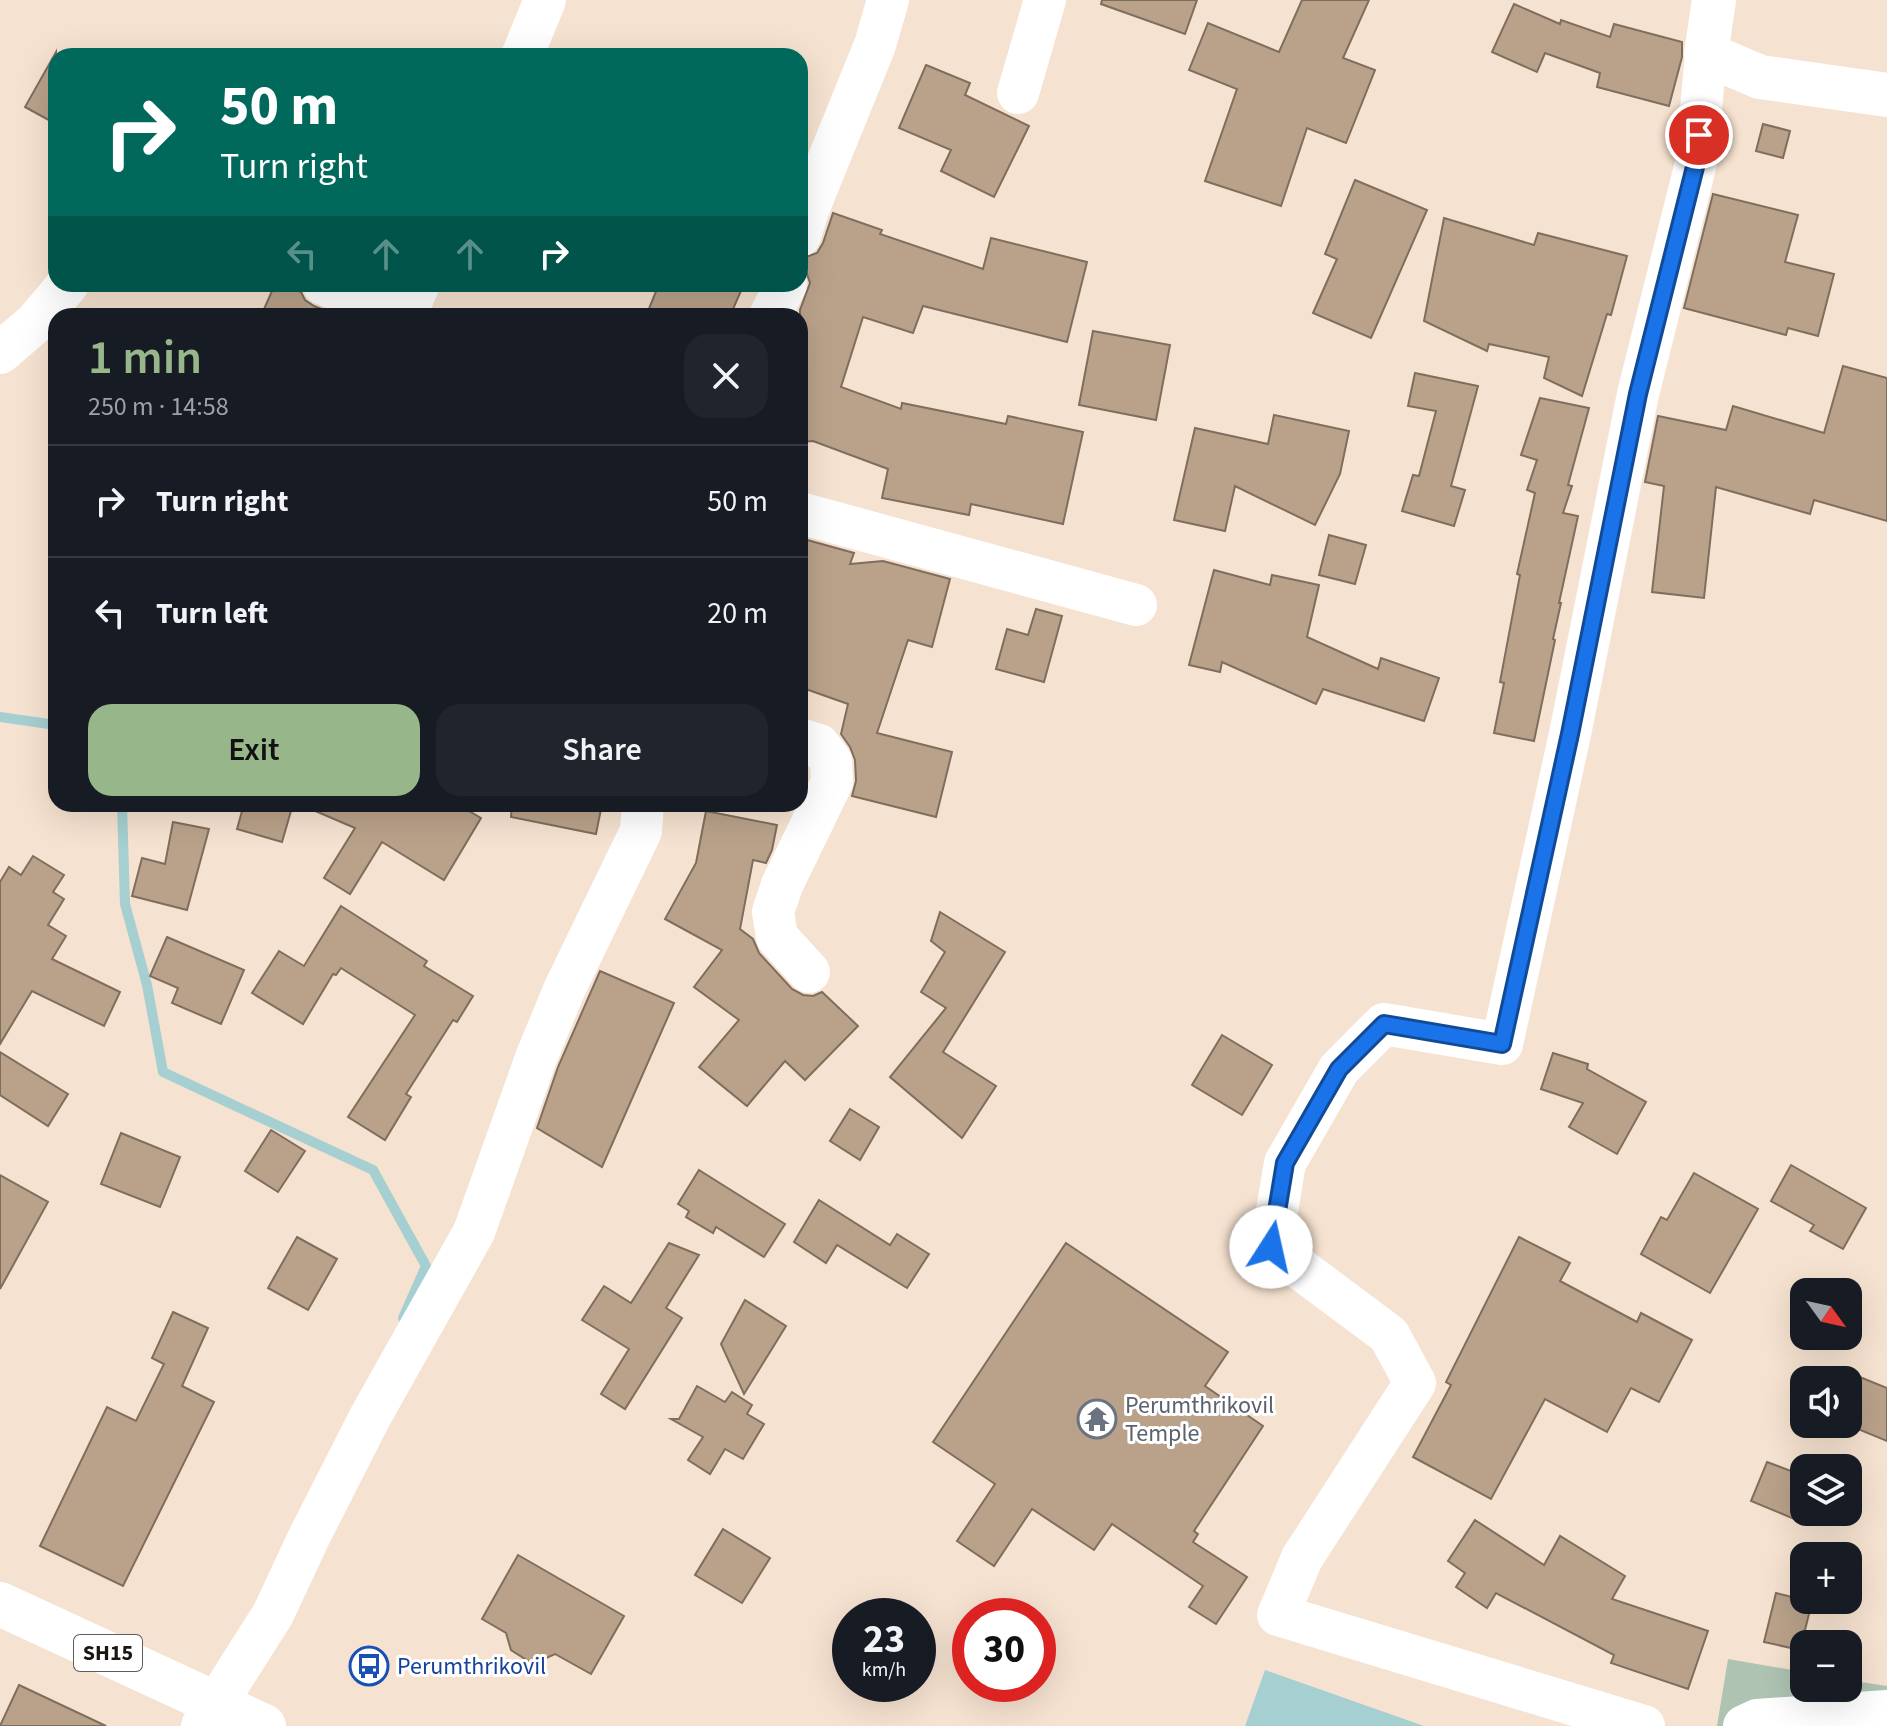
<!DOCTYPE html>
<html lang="en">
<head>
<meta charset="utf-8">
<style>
  body { margin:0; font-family:"Source Sans 3",sans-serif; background:#20242c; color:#f1f3f6; height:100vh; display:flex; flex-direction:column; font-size:30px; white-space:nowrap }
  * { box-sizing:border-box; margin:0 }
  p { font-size:26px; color:#9ea1a6 }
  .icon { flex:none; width:44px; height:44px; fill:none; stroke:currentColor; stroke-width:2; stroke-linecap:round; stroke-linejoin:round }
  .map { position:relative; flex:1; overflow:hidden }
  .drawer { position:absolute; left:48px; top:308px; width:760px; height:504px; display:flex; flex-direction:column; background:#171b24; border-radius:24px; box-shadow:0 8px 32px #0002 }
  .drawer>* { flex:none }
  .top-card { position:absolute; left:48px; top:48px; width:760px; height:244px; border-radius:24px; box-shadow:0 8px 32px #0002; background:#00695c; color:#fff; overflow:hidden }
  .needle { width:52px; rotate:123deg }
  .controls { position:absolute; left:1790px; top:1278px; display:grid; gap:16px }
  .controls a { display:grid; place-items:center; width:72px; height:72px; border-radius:16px; background:#171b24; box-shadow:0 8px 32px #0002; font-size:40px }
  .speed { position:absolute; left:832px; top:1598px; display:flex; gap:16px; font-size:40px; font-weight:700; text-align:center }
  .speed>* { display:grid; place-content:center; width:104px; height:104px; border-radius:50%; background:#171b24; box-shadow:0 8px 32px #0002; line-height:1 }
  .speed small { font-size:20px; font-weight:400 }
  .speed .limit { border:12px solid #d22; background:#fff; color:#111 }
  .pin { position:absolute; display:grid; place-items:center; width:68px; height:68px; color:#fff; margin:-34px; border:4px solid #fff; border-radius:50%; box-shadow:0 2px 8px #0007 }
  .me { position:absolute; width:88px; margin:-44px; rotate:10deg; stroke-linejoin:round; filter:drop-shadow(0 0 6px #0008) }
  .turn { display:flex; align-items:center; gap:28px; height:168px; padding:0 40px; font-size:36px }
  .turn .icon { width:104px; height:104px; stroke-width:2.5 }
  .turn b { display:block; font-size:56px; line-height:68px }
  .lanes { display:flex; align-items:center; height:76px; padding:0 40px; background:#0003; justify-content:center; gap:40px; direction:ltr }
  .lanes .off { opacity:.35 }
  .round { display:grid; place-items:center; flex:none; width:84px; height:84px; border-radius:24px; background:#20242c }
  .headline { display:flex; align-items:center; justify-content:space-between; height:136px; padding:0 40px }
  h1 { font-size:48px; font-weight:600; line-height:60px; color:#97b78a }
  .primary-button { display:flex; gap:16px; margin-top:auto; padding:16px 40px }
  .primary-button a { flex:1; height:92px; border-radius:24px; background:#97b78a; color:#111; font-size:32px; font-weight:600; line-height:92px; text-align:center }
  .primary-button a+a { background:#20242c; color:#f1f3f6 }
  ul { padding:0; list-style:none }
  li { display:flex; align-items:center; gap:24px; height:112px; padding:0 40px; border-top:2px solid #363941 }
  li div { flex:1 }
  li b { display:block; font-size:30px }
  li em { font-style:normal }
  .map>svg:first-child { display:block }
  .green { fill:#aec3b2 }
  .water { fill:#a6cfd1 }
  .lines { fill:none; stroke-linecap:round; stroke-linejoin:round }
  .stream { stroke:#a6cfd1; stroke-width:10 }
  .building { fill:#baa28a; stroke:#7f6e5e; stroke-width:2 }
  .minor { stroke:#fff; stroke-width:42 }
  .secondary { stroke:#fff; stroke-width:44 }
  .primary { stroke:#fff; stroke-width:44 }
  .route-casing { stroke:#114b97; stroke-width:20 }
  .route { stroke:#1a73e8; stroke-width:14 }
  .labels { text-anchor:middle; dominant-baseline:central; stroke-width:6; stroke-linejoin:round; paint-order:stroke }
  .shield { fill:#fff; stroke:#605c58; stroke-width:2 }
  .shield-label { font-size:22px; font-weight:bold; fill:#1c1610 }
  .worship-label { font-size:24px; fill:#5b616d; stroke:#fff; text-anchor:start }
  .transit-label { font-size:24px; fill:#164399; stroke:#fff; text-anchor:start }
</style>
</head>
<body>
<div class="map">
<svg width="1887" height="1726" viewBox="0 0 1887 1726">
  <rect width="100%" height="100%" fill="#f6e2d0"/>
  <polygon class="green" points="1728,1659 1804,1672 1804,1688 1848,1688 1848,1680 1887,1686 1887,1726 1717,1726"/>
  <polygon class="water" points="1265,1670 1424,1726 1245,1726"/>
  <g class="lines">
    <g class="stream">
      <polyline points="0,717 56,725"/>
      <polyline points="122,804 125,904 147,985 163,1072 373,1170 426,1266 403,1318"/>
    </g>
  </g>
  <g class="building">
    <polygon points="1102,0 1197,0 1185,34 1101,4"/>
    <polygon points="1302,0 1369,0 1343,58 1375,70 1346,143 1307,128 1281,206 1205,181 1237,89 1189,70 1208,23 1279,52"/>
    <polygon points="1514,4 1560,24 1561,20 1610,37 1614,24 1682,42 1682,57 1669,106 1597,87 1600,73 1545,53 1537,72 1492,52"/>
    <polygon points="56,52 56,124 25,107"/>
    <polygon points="926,65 970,83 965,95 1029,126 994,197 941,171 951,150 899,128"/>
    <polygon points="1763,124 1790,131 1783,158 1756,151"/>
    <polygon points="1355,180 1427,210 1371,338 1313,313 1337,259 1325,254"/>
    <polygon points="1713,194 1798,215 1785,262 1834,274 1818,336 1788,328 1786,335 1684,308"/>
    <polygon points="833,213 882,230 880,234 983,269 991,238 1087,262 1067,342 923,306 913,333 863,317 841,387 901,409 902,403 1006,424 1008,416 1083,432 1063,524 971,504 969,515 882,498 888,469 813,441 800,442 800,310 810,283 806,271 800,265 800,259 817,253 823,243"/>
    <polygon points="1444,218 1534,245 1538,233 1627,256 1611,315 1607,314 1582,396 1544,378 1549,357 1489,344 1487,351 1424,321"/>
    <polygon points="275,284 282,284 301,292 305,300 314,306 339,316 261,316"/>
    <polygon points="659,284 744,284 730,316 646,316"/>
    <polygon points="1093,331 1170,345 1156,420 1079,405"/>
    <polygon points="1843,366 1887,378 1887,521 1814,500 1810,514 1716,487 1704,598 1652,592 1664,486 1645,482 1658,416 1726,430 1733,406 1824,433"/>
    <polygon points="1415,373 1478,386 1451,486 1465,490 1454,526 1402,511 1413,475 1419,476 1436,411 1408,406"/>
    <polygon points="1540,398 1589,408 1568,485 1572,486 1563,513 1578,516 1559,603 1561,603 1553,639 1555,640 1534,741 1494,733 1504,683 1500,682 1520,575 1517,574 1535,493 1527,490 1537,460 1521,455"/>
    <polygon points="1274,415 1349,431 1340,474 1315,525 1235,486 1225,531 1174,520 1195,428 1268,444"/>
    <polygon points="1329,535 1366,545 1355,584 1319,575"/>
    <polygon points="800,538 854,553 850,564 883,561 950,579 932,647 908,640 877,733 952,752 936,817 852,796 856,781 855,760 850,747 841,734 848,704 800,687"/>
    <polygon points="1214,570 1270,585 1272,575 1319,585 1307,637 1378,669 1381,658 1439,678 1424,721 1323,689 1316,704 1222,662 1220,672 1189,665"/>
    <polygon points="1036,609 1062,616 1044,682 996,669 1007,629 1028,635"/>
    <polygon points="244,804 293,804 282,842 237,829"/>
    <polygon points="299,804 457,804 481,818 444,880 382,842 350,894 324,878 355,828"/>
    <polygon points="512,804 602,804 596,834 511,817"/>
    <polygon points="706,811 777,825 772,850 766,863 753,860 740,929 753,939 759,953 792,989 803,995 813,996 822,992 858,1026 805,1080 785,1061 747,1106 699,1067 739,1020 694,987 722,950 665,919 696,863"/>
    <polygon points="173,822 209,829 187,910 132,896 142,858 165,864"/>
    <polygon points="33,856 64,875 53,892 64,899 48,925 66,936 52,959 120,992 104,1026 32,991 0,1044 0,882 9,867 21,875"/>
    <polygon points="341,906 427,961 424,966 473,996 457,1022 453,1020 406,1094 411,1097 385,1140 348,1117 415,1015 341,968 336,975 333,974 303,1024 252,993 279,951 304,966"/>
    <polygon points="940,912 1005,952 943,1052 996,1086 962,1138 890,1077 946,1008 921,992 945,952 931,941"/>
    <polygon points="167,937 244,970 221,1024 172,1003 178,988 150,976"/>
    <polygon points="600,971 674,1003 602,1167 537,1128 558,1067"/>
    <polygon points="1222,1035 1272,1065 1242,1115 1192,1085"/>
    <polygon points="0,1052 68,1094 48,1126 0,1095"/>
    <polygon points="1553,1053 1588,1064 1587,1069 1646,1102 1617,1154 1569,1127 1583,1103 1541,1089"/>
    <polygon points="850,1109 879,1127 860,1160 830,1141"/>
    <polygon points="271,1130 305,1151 278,1192 245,1171"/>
    <polygon points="121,1133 180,1157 160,1207 101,1184"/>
    <polygon points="1791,1165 1866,1208 1843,1249 1810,1231 1814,1225 1771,1201"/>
    <polygon points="699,1170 785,1224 764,1257 716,1227 713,1233 686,1217 689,1211 678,1204"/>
    <polygon points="1694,1173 1758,1209 1710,1293 1641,1254 1661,1217 1667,1220"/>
    <polygon points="0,1175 48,1202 0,1289"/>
    <polygon points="819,1200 890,1245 897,1234 929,1254 907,1288 837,1245 826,1263 794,1242"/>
    <polygon points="297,1237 337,1259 308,1310 268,1288"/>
    <polygon points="1519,1237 1570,1263 1560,1281 1637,1322 1641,1313 1692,1340 1659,1402 1631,1388 1607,1432 1545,1399 1491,1499 1413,1457 1451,1385 1446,1382"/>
    <polygon points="669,1243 699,1255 666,1308 682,1318 625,1409 601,1394 629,1349 582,1320 604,1286 631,1303"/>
    <polygon points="1066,1243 1228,1352 1205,1386 1263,1426 1194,1531 1198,1534 1193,1542 1247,1577 1216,1624 1189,1607 1203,1586 1112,1524 1094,1550 1032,1509 994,1566 957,1541 995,1484 933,1442"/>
    <polygon points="745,1300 786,1326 744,1394 721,1344"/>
    <polygon points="173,1312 208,1328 182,1386 214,1402 123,1586 40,1546 107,1407 136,1421 164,1364 152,1358"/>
    <polygon points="1845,1371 1887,1388 1887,1441 1846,1424 1848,1380 1841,1380"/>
    <polygon points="697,1386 725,1402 732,1392 752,1405 747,1414 764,1424 743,1459 725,1449 710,1474 688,1460 703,1437 671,1419 679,1419"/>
    <polygon points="1767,1462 1804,1476 1804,1523 1751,1501"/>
    <polygon points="1475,1520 1544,1565 1560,1536 1625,1576 1612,1599 1708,1631 1688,1689 1611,1663 1614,1655 1496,1593 1487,1608 1456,1587 1465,1573 1448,1561"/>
    <polygon points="723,1529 770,1558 742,1603 695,1575"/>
    <polygon points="518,1555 624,1616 591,1674 555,1654 533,1664 511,1650 506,1633 482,1619"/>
    <polygon points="1776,1593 1812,1602 1800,1650 1764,1642"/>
    <polygon points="19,1685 106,1726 0,1726"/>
  </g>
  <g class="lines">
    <g class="minor">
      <polyline points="522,56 545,0"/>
      <polyline points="1018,93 1045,0"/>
      <polyline points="800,236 808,210 875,45 888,0"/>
      <polyline points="323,284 405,316 419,284"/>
      <polyline points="770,316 786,284"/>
      <polyline points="0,353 35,323 68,284"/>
      <polyline points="800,513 1136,605"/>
      <polyline points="800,739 819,745 831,761 832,782 782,885 773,912 777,937 809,972"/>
      <polyline points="202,1726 273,1614 309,1537 370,1417 474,1232 536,1058 564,990 641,831 643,804"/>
      <polyline points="1644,1726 1278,1615 1302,1558 1415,1383 1389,1335 1271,1247 1285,1163 1339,1069 1384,1024 1502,1044 1570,734 1638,394 1696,163 1706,54"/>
      <polyline points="1744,1726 1757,1720 1887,1711"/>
    </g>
    <polyline class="secondary" points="1714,0 1706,54 1760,77 1887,95"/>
    <polyline class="primary" points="0,1604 264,1726"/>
  </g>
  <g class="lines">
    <g class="route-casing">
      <polyline id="route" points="1271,1247 1285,1163 1339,1069 1384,1024 1502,1044 1570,734 1638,394 1696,163 1699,135"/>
    </g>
    <use href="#route" class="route"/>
  </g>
  <defs>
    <g id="temple-ring" transform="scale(2)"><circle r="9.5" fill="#fff" stroke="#6b7280" stroke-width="1.5"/><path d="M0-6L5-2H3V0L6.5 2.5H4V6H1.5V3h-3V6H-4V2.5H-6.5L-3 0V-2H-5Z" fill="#6b7280"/></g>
    <g id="bus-ring" transform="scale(2)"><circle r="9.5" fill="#fff" stroke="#1a4fb4" stroke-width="1.5"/><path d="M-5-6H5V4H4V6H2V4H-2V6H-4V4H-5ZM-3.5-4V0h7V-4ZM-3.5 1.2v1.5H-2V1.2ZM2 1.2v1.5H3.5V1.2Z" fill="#1a4fb4"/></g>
  </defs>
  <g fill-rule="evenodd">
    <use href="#temple-ring" x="1097" y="1419"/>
    <use href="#bus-ring" x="369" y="1666"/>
  </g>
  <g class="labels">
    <rect class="shield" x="74" y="1635" width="68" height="36" rx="6"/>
    <g class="shield-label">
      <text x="108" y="1653">SH15</text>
    </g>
    <g class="worship-label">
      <text x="1125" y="1405">Perumthrikovil<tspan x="1125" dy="28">Temple</tspan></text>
    </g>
    <g class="transit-label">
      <text x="397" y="1666">Perumthrikovil</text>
    </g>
  </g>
</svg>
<div class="controls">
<a><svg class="needle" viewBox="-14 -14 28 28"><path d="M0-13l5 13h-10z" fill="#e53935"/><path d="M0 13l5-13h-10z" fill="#9ea1a6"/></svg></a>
<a><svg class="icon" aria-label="sound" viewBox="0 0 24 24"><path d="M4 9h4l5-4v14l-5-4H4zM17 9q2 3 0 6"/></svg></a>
<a><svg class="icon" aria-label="layers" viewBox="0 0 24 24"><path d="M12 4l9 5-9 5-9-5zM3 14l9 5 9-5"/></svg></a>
<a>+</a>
<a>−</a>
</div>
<div class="speed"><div>23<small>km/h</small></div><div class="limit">30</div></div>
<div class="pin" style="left:1699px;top:135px;background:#d93025"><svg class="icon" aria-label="arrive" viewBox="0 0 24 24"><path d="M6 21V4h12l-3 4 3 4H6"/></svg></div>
<svg class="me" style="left:1271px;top:1247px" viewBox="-20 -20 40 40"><circle r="19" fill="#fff"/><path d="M0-13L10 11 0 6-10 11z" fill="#1a73e8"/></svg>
<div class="top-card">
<div class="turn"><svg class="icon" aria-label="right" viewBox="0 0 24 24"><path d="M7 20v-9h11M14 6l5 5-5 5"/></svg><div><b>50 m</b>Turn right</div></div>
<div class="lanes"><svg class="icon off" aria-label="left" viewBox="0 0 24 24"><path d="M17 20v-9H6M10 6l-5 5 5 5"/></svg><svg class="icon off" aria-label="ahead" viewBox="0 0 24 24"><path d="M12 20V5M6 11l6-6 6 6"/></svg><svg class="icon off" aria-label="ahead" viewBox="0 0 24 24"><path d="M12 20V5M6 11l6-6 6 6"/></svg><svg class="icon" aria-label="right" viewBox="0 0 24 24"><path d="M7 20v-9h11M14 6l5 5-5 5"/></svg></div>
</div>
<section class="drawer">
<div class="headline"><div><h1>1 min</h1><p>250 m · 14:58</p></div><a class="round"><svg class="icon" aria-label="close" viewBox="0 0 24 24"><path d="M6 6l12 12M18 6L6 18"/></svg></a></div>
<ul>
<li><svg class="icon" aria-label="right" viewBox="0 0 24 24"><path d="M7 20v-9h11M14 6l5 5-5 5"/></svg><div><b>Turn right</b></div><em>50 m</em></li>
<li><svg class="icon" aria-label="left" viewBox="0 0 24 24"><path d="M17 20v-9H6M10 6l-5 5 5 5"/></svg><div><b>Turn left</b></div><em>20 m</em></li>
</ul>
<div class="primary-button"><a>Exit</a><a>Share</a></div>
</section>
</div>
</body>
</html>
